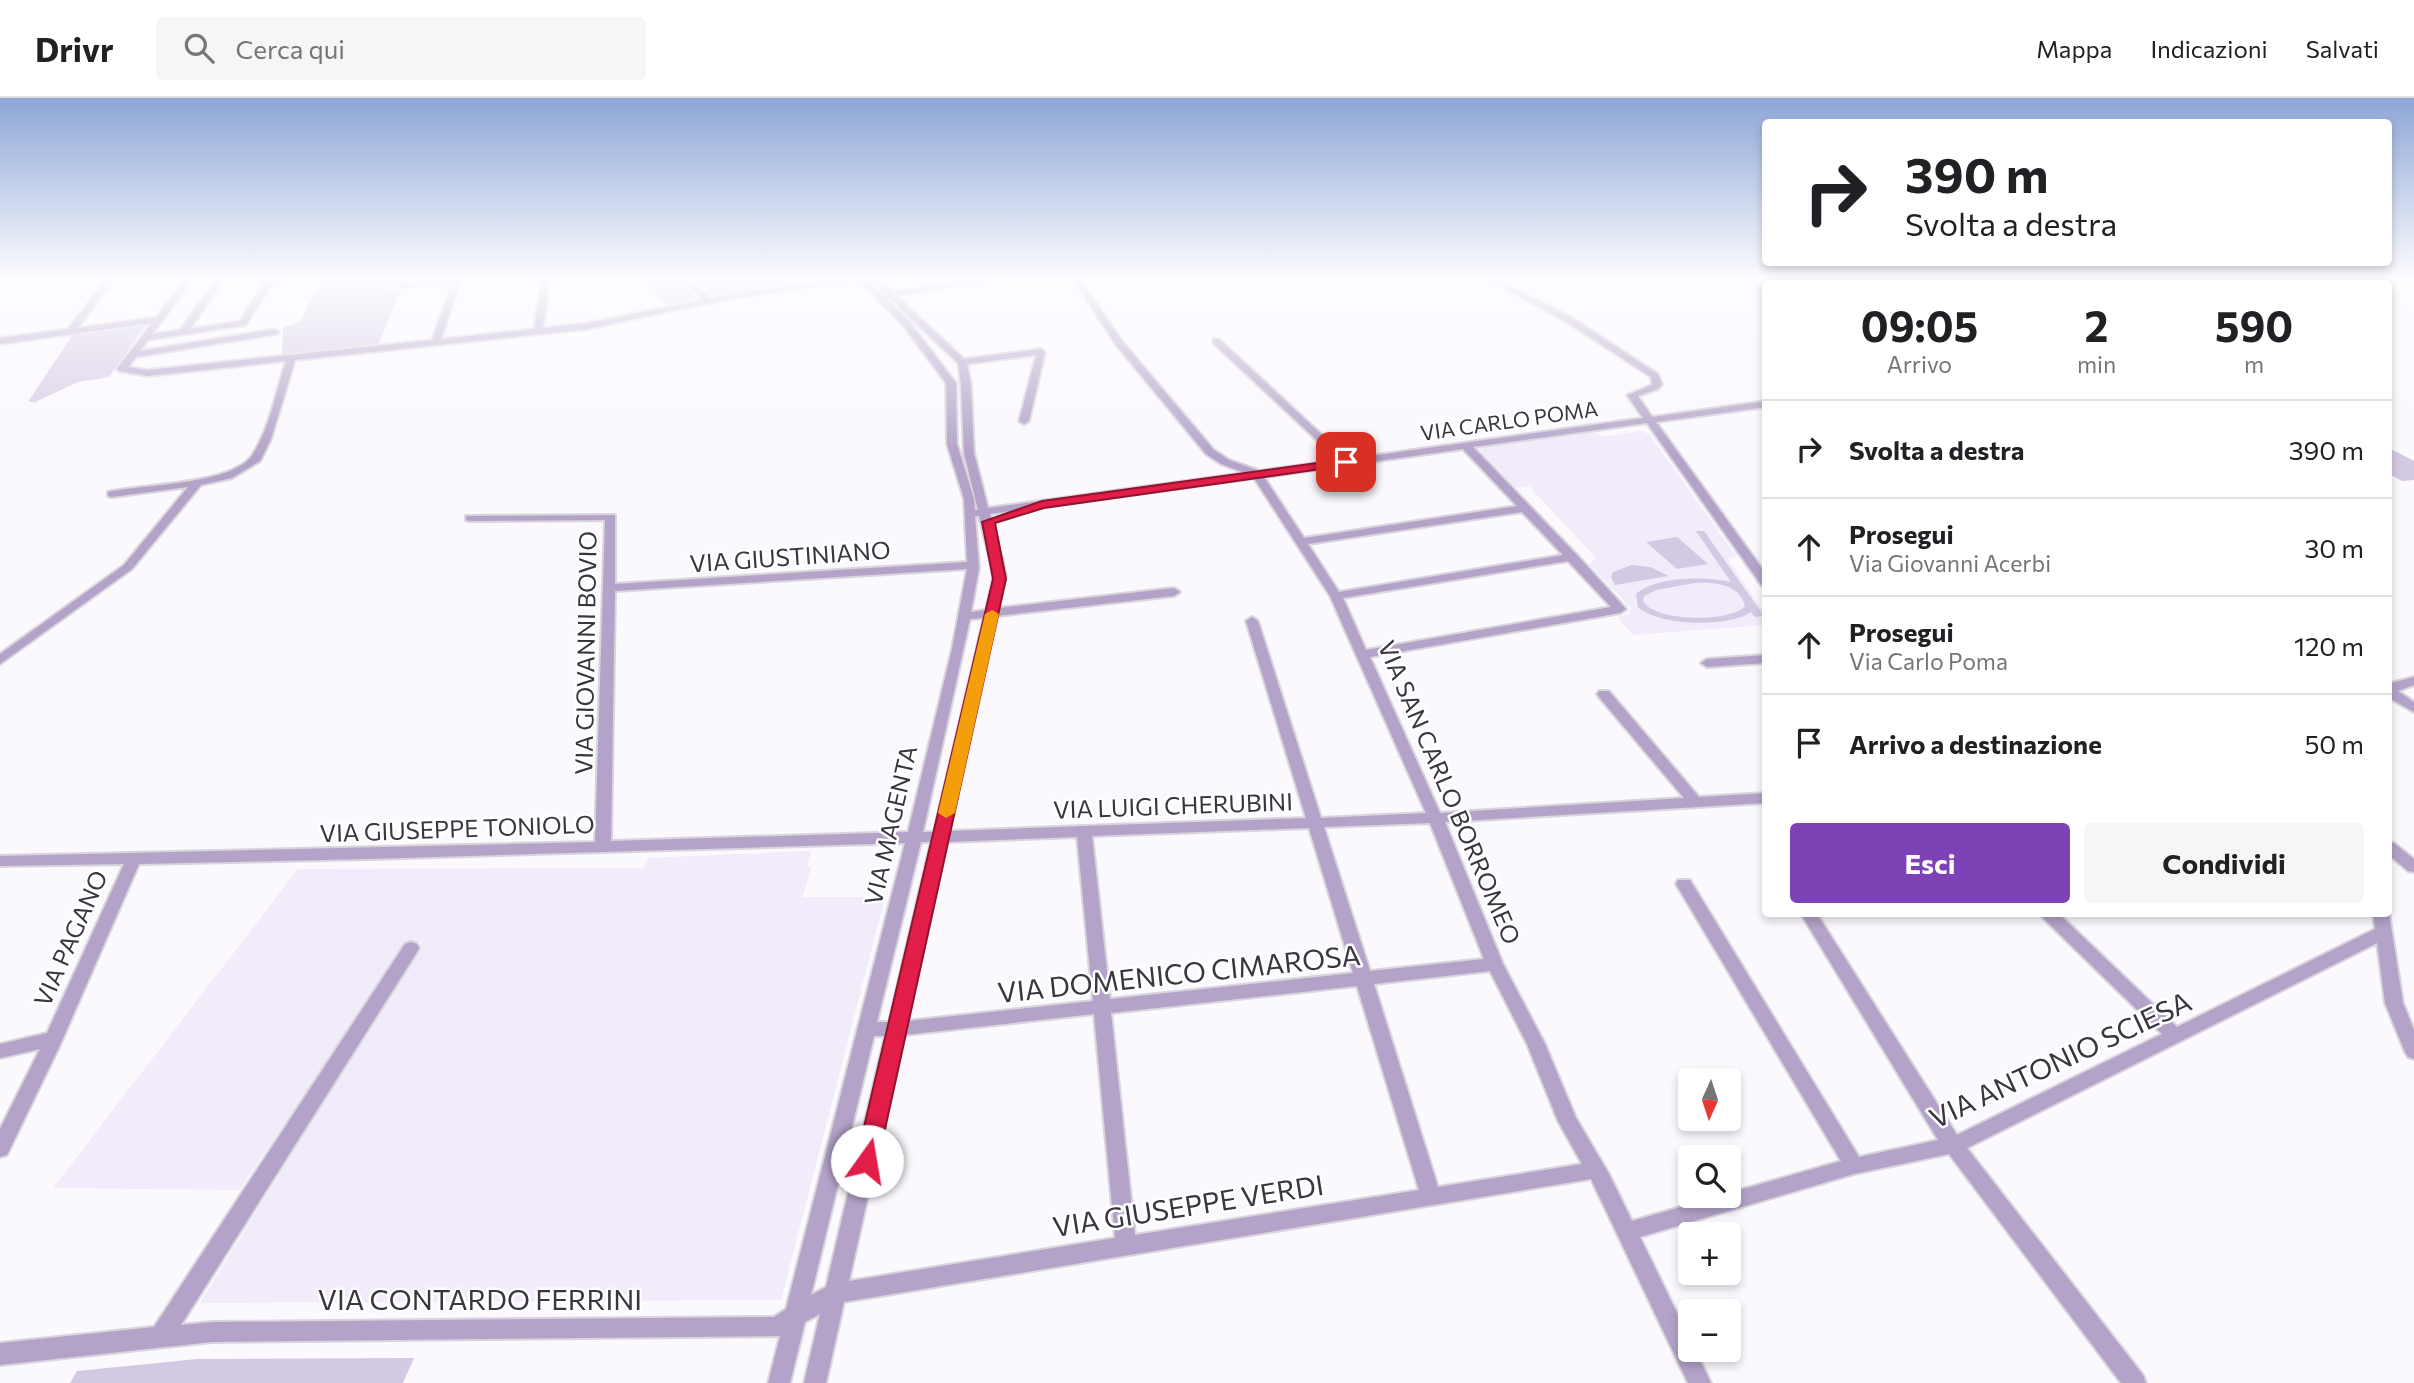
<!DOCTYPE html>
<html lang="it">
<head>
<meta charset="utf-8">
<style>
  body { margin:0; font-family:Commissioner,sans-serif; background:#f6f6f6; color:#202124; height:100vh; display:flex; flex-direction:column; font-size:26px; white-space:nowrap }
  * { box-sizing:border-box; margin:0 }
  p { font-size:23px; color:#757577 }
  .icon { flex:none; width:38px; height:38px; fill:none; stroke:currentColor; stroke-width:2; stroke-linecap:round; stroke-linejoin:round }
  .map { position:relative; flex:1; overflow:hidden }
  .drawer { position:absolute; left:1762px; top:182px; width:630px; height:637px; display:flex; flex-direction:column; background:#fff; border-radius:7px; box-shadow:0 4px 10px #0003 }
  .drawer>* { flex:none }
  .hud { position:absolute; left:1762px; top:21px; width:630px; height:147px; border-radius:7px; box-shadow:0 4px 10px #0003; background:#fff; color:#202124; overflow:hidden }
  .needle { width:46px; rotate:183deg }
  .fabs { position:absolute; left:1678px; top:970px; display:grid; gap:14px }
  .fabs a { display:grid; place-items:center; width:63px; height:63px; border-radius:7px; background:#fff; box-shadow:0 4px 10px #0003; font-size:35px }
  .pin { position:absolute; display:grid; place-items:center; width:60px; height:60px; color:#fff; margin:-30px; border-radius:14px; box-shadow:0 4px 10px #0006 }
  .me { position:absolute; width:77px; margin:-38px; rotate:13deg; stroke-linejoin:round; filter:drop-shadow(0 0 5px #0008) }
  .turn { display:flex; align-items:center; gap:24px; height:147px; padding:0 28px; font-size:32px }
  .turn .icon { width:91px; height:91px; stroke-width:2.5 }
  .turn b { display:block; font-size:49px; line-height:60px }
  .eta { display:flex; justify-content:space-evenly; align-items:center; height:119px; text-align:center }
  .eta b { font-size:42px; font-weight:700; line-height:49px }
  .button { display:flex; gap:14px; margin-top:auto; padding:14px 28px }
  .button a { flex:1; height:80px; border-radius:7px; background:#7e42b7; color:#fff; font-size:28px; font-weight:700; line-height:80px; text-align:center }
  .button a+a { background:#f6f6f6; color:#202124 }
  ul { padding:0; list-style:none }
  li { display:flex; align-items:center; gap:21px; height:98px; padding:0 28px; border-top:2px solid #e0e0e0 }
  li div { flex:1 }
  li b { display:block; font-size:26px }
  li em { font-style:normal }
  header { display:flex; align-items:center; gap:42px; box-sizing:border-box; height:98px; padding:0 35px; background:#fff; border-bottom:2px solid #e0e0e0 }
  header strong { font-size:33px }
  nav { display:flex; gap:38px; margin-inline-start:auto; font-size:24px }
  .search { width:490px; height:63px; background:#f6f6f6; display:flex; align-items:center; gap:18px; box-sizing:border-box; padding:0 24px; border-radius:7px; color:#757577; font-size:26px }
  .map>svg:first-child { display:block }
  .built { fill:#f1ebfa }
  .green { fill:#d4c9e3; fill-rule:evenodd }
  .lines { fill:none; stroke-linecap:round; stroke-linejoin:round }
  .minor-casing { stroke:#d8d5dc; stroke-width:4 }
  .minor { fill:#b3a3c8; fill-rule:evenodd }
  .route { fill:#e11d48; stroke:#92132f; stroke-width:2 }
  .slow { fill:#f59e0b }
  .labels { text-anchor:middle; dominant-baseline:central; stroke-width:5; stroke-linejoin:round; paint-order:stroke }
  .far-street-label { font-size:21px; fill:#3a3540; stroke:#fff }
  .street-label { font-size:24px; fill:#3a3540; stroke:#fff }
  .near-street-label { font-size:28px; fill:#3a3540; stroke:#fff }
</style>
</head>
<body>
<header>
<strong>Drivr</strong>
<div class="search"><svg class="icon" aria-label="search" viewBox="0 0 24 24"><circle cx="10" cy="10" r="6"/><path d="M15 15l6 6"/></svg>Cerca qui</div>
<nav><a>Mappa</a><a>Indicazioni</a><a>Salvati</a></nav>
</header>
<div class="map">
<svg width="2414" height="1285" viewBox="0 0 2414 1285">
  <rect width="100%" height="100%" fill="#fbf8fe"/>
  <g class="built">
    <polygon points="1641,333 1649,336 1737,459 1727,460 1766,517 1766,527 1633,537 1617,519 1628,516 1631,510 1589,466 1596,460 1529,388 1516,390 1478,350 1595,334 1601,339"/>
    <polygon points="811,753 807,769 811,769 803,799 885,799 781,1202 200,1205 422,844 409,844 239,1092 53,1090 298,771 643,770 648,760"/>
  </g>
  <g class="green">
    <polygon points="324,180 393,180 387,192 401,191 378,247 282,257 283,230 299,224"/>
    <polygon points="643,180 679,180 699,202 667,209"/>
    <polygon points="694,180 836,180 713,198"/>
    <polygon points="149,223 109,279 78,284 35,304 28,304 75,233"/>
    <polygon points="2389,350 2414,363 2414,382 2402,383 2389,376"/>
    <path d="M1696,433H1704L1764,518L1755,519L1751,514C1729,530 1658,528 1638,509L1636,496C1655,478 1706,478 1731,484ZM1695,485C1714,484 1740,486 1745,508C1730,525 1654,524 1643,503L1644,498L1656,492Z"/>
    <polygon points="1677,439 1708,466 1677,471 1646,444"/>
    <polygon points="1632,467 1650,469 1669,478 1615,487 1611,479 1613,474"/>
    <polygon points="414,1260 403,1285 70,1285 77,1273 197,1261"/>
  </g>
  <g class="lines">
    <g class="minor-casing">
      <g id="minor">
        <path d="M107,180H115L78,230L157,219L186,180H194L152,236L180,232L217,180H225L190,231L240,223L266,182L281,180L272,186L246,227L148,242L140,253L275,231L279,234L278,236L136,259L128,269L148,272L432,242L452,185L402,190L398,188L401,180H409L407,185L460,180H487L460,185L441,241L534,231L542,180H550L543,230L588,225L702,202L683,180H691L710,200L842,180H866L882,196H885L869,180H877L893,194L978,180H1072L1068,182L985,183L897,198L964,261L1041,251L1045,254L1029,323L1024,326L1019,323L1036,257L967,266L971,287L974,355L988,410L1245,375L1221,366L1206,356L1116,247L1072,180H1080L1122,243L1214,352L1229,362L1260,373L1338,362L1213,245V241H1219L1348,361L1643,320L1627,297L1652,287L1651,279L1565,223L1484,180H1494L1571,219L1658,276L1662,286L1658,291L1638,298L1652,319L1766,303V309L1656,324L1766,476V489L1762,488L1647,325L1473,349L1577,457L1626,511L1620,515L1370,559L1440,715L1684,700L1599,599L1597,596L1599,593H1609L1699,699L1766,695V705L1445,724L1503,866L1545,946L1576,1020L1609,1076L1632,1123L1722,1097H1729V1095L1841,1063L1676,786L1678,782H1690L1859,1059L1938,1042L1801,816H1817L1957,1037L2162,936L2043,820L2041,816H2059L2177,929L2375,831L2373,816L2389,815L2403,905L2414,932V961L2408,959L2405,954L2385,905L2377,845L1967,1050L2143,1277L2146,1285H2121L1949,1056L1854,1076L1640,1139L1690,1242V1251H1695L1711,1285H1688L1591,1081L844,1204L826,1285H804L820,1216L805,1224L790,1285H768L780,1238L212,1244L0,1267V1245L154,1229L405,846L411,844L417,846L419,850L417,854L181,1227L212,1224L774,1219L786,1211L905,745L369,761L139,766L60,947L7,1057L0,1059V1031L40,951L0,960V946L47,935L124,766L0,768V758L595,744L605,422L470,423L466,422V418L615,417V486L967,464L964,401L947,346L946,285L902,226L859,182L728,201L588,231L295,262L271,341L260,363L232,380L201,387L132,471L0,566V556L124,467L188,389L112,399L108,398V394C143,386 234,387 253,356C270,329 276,293 286,263L148,278L119,273L117,271L152,225L0,246V240L68,231ZM886,200H889L958,265L961,287L964,355L978,412H975L974,401L957,346L956,285L908,222ZM1463,351L1517,408L1304,440L1264,379ZM1254,380L1330,498L1426,715L1321,720L1258,523L1252,519L1246,523L1306,720L949,733L997,518L1174,498L1180,494L1174,490L998,510L1006,477L990,416ZM1522,414L1563,457L1339,494L1308,446ZM975,418H979L994,477L986,512L971,514L979,470ZM1568,463L1611,509L1366,552L1343,500ZM967,471L952,551L908,734L611,743L615,493ZM984,520L934,734H923L970,521ZM1430,725L1484,861L1370,873L1324,729ZM1309,730L1353,875L1110,901L1092,738ZM1077,739L1093,903L907,923L947,744ZM921,744H931L889,924H877ZM1490,873L1527,946L1558,1023L1582,1066L1438,1089L1374,886ZM1357,888L1419,1092L1135,1137L1111,915ZM1094,916L1115,1140L849,1183L904,937ZM874,938H885L826,1189L811,1197Z"/>
        <polygon points="1774,180 1783,180 1791,186 1781,186"/>
        <polygon points="1878,180 1888,180 1898,186 1887,186"/>
        <polygon points="1766,557 1766,565 1707,569 1701,565 1707,561"/>
        <polygon points="2414,579 2414,587 2398,593 2414,604 2414,614 2389,600 2389,588 2391,585"/>
        <polygon points="2389,744 2394,745 2414,761 2414,774 2408,773 2389,757"/>
      </g>
    </g>
    <use href="#minor" class="minor"/>
  </g>
  <linearGradient id="sky" x2="0" y2="1"><stop stop-color="#8da6d6"/><stop offset="0.5" stop-color="#fdfcff"/><stop offset="1" stop-color="#fdfcff" stop-opacity="0"/></linearGradient>
  <rect width="2414" height="360" fill="url(#sky)"/>
  <polygon class="route" points="1346,361 1350,362 1350,367 1044,410 995,425 1006,481 878,1063 875,1070 867,1073 859,1070 856,1063 993,481 982,424 1042,403"/>
  <polygon class="slow" points="992,512 999,516 955,715 946,720 938,715 985,516"/>
  <g class="labels">
    <g class="far-street-label">
      <text transform="translate(1509 322) rotate(-8)">VIA CARLO POMA</text>
    </g>
    <g class="street-label">
      <text transform="translate(790 458) rotate(-4)">VIA GIUSTINIANO</text>
      <text transform="translate(585 555) rotate(-89)">VIA GIOVANNI BOVIO</text>
      <text transform="translate(1450 694) rotate(67)">VIA SAN CARLO BORROMEO</text>
      <text transform="translate(1173 707) rotate(-2)">VIA LUIGI CHERUBINI</text>
      <text transform="translate(890 727) rotate(-77)">VIA MAGENTA</text>
      <text transform="translate(457 730) rotate(-2)">VIA GIUSEPPE TONIOLO</text>
      <text transform="translate(70 840) rotate(-66)">VIA PAGANO</text>
    </g>
    <g class="near-street-label">
      <text transform="translate(1179 875) rotate(-6)">VIA DOMENICO CIMAROSA</text>
      <text transform="translate(2060 961) rotate(-25)">VIA ANTONIO SCIESA</text>
      <text transform="translate(1188 1107) rotate(-9)">VIA GIUSEPPE VERDI</text>
      <text x="480" y="1201">VIA CONTARDO FERRINI</text>
    </g>
  </g>
</svg>
<div class="fabs">
<a><svg class="needle" viewBox="-14 -14 28 28"><path d="M0-13l5 13h-10z" fill="#e53935"/><path d="M0 13l5-13h-10z" fill="#757577"/></svg></a>
<a><svg class="icon" aria-label="search" viewBox="0 0 24 24"><circle cx="10" cy="10" r="6"/><path d="M15 15l6 6"/></svg></a>
<a>+</a>
<a>−</a>
</div>
<div class="pin" style="left:1346px;top:364px;background:#d93025"><svg class="icon" aria-label="arrive" viewBox="0 0 24 24"><path d="M6 21V4h12l-3 4 3 4H6"/></svg></div>
<svg class="me" style="left:867px;top:1063px" viewBox="-20 -20 40 40"><circle r="19" fill="#fff"/><path d="M0-13L10 11 0 6-10 11z" fill="#e11d48"/></svg>
<div class="hud">
<div class="turn"><svg class="icon" aria-label="right" viewBox="0 0 24 24"><path d="M7 20v-9h11M14 6l5 5-5 5"/></svg><div><b>390 m</b>Svolta a destra</div></div>
</div>
<section class="drawer">
<div class="eta">
<div><b>09:05</b><p>Arrivo</p></div>
<div><b>2</b><p>min</p></div>
<div><b>590</b><p>m</p></div>
</div>
<ul>
<li><svg class="icon" aria-label="right" viewBox="0 0 24 24"><path d="M7 20v-9h11M14 6l5 5-5 5"/></svg><div><b>Svolta a destra</b></div><em>390 m</em></li>
<li><svg class="icon" aria-label="ahead" viewBox="0 0 24 24"><path d="M12 20V5M6 11l6-6 6 6"/></svg><div><b>Prosegui</b><p>Via Giovanni Acerbi</p></div><em>30 m</em></li>
<li><svg class="icon" aria-label="ahead" viewBox="0 0 24 24"><path d="M12 20V5M6 11l6-6 6 6"/></svg><div><b>Prosegui</b><p>Via Carlo Poma</p></div><em>120 m</em></li>
<li><svg class="icon" aria-label="arrive" viewBox="0 0 24 24"><path d="M6 21V4h12l-3 4 3 4H6"/></svg><div><b>Arrivo a destinazione</b></div><em>50 m</em></li>
</ul>
<div class="button"><a>Esci</a><a>Condividi</a></div>
</section>
</div>
</body>
</html>
